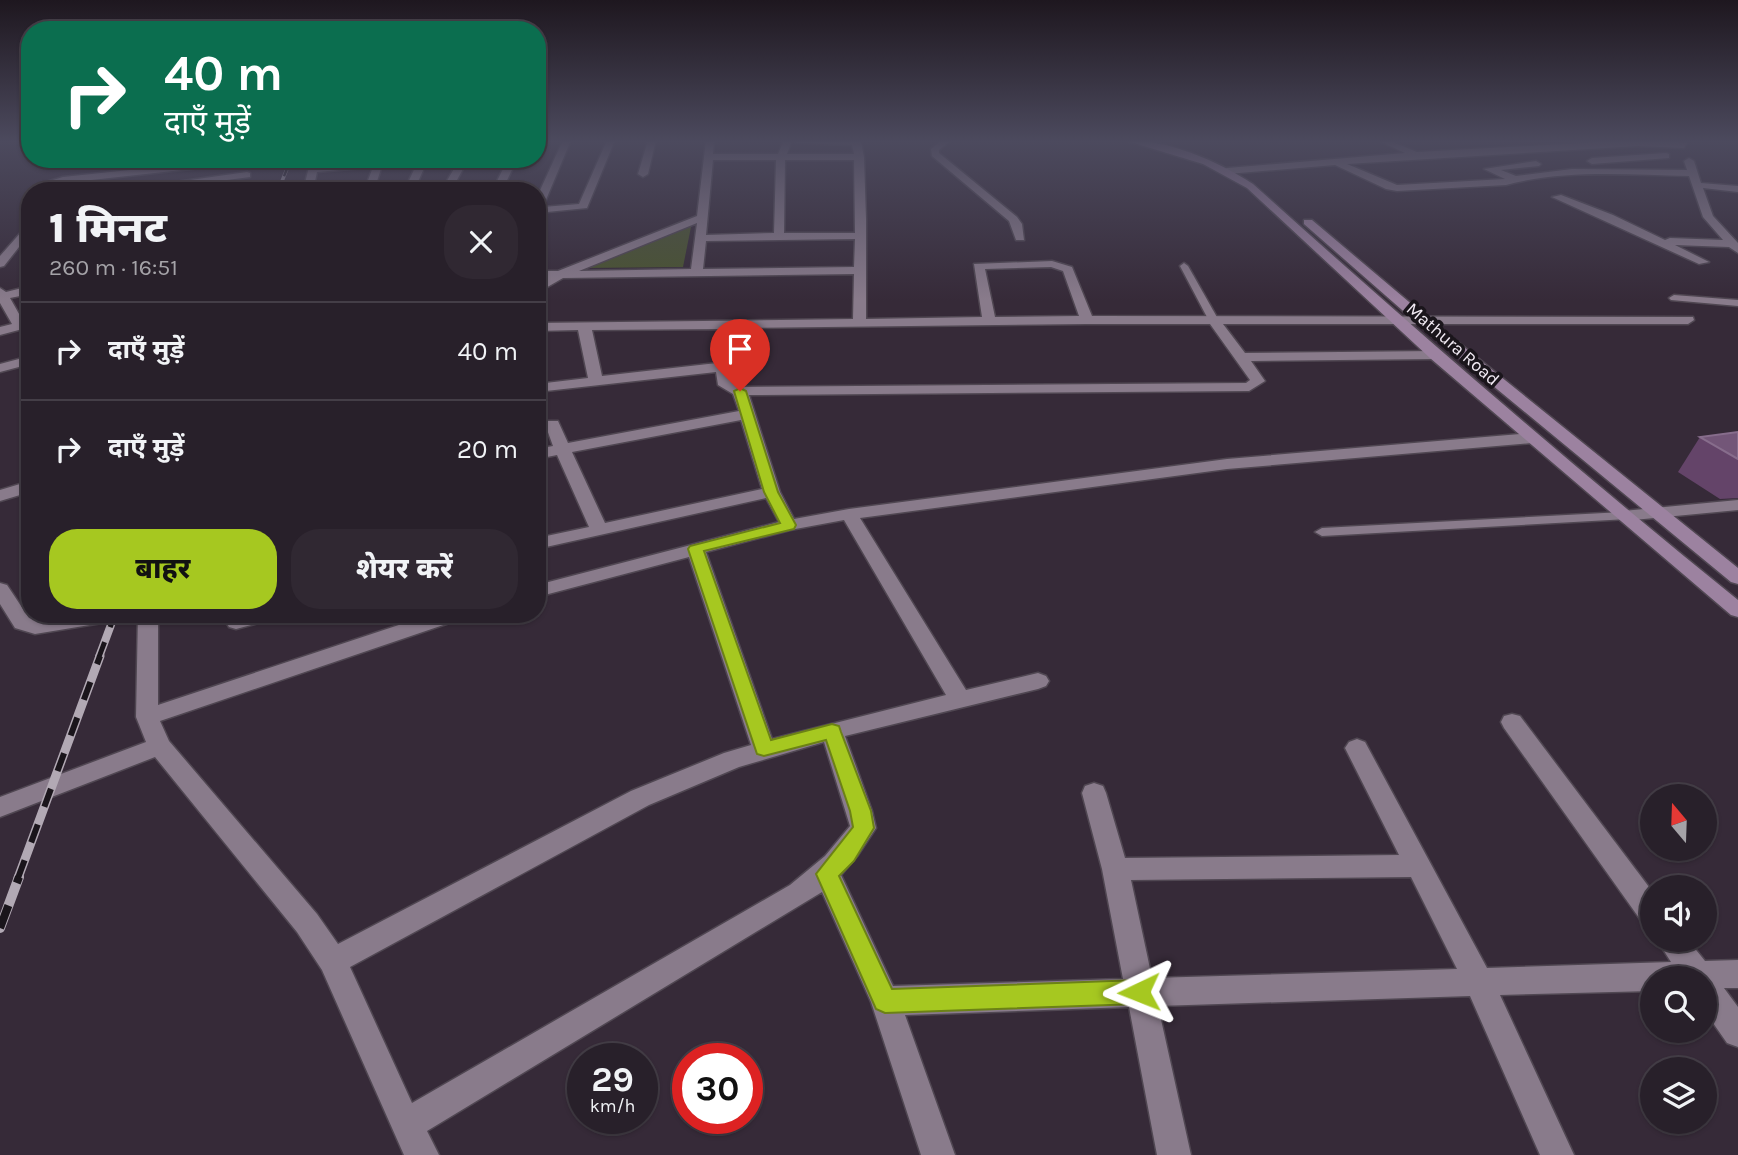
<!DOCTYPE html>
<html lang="hi">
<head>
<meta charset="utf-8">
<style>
  body { margin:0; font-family:Karla,"Noto Sans Devanagari",sans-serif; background:#302832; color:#f1f3f6; height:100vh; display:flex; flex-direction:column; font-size:26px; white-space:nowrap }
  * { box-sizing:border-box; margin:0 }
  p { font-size:23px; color:#a5a3a8 }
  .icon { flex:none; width:38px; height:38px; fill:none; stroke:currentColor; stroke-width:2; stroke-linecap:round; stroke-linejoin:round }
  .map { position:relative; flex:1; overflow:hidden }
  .details { position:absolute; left:21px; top:182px; width:525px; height:441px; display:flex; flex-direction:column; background:#28202a; border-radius:28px; box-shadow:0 2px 5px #0004,0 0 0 2px #443e47 }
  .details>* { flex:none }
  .top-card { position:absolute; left:21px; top:21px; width:525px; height:147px; border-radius:28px; box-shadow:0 2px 5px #0004,0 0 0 2px #443e47; background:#0b6e4f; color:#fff; overflow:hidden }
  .needle { width:46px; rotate:341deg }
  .fabs { position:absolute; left:1640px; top:784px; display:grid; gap:14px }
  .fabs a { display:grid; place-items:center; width:77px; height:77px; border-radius:50%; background:#28202a; box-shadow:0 2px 5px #0004,0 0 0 2px #443e47; font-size:35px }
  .speed { position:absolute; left:567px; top:1043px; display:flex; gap:14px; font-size:35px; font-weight:700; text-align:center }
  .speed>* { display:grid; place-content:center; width:91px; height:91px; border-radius:50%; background:#28202a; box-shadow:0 2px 5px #0004,0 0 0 2px #443e47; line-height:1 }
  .speed small { font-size:18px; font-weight:400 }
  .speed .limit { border:10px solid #d22; background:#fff; color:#111 }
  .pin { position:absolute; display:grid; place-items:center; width:60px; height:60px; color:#fff; margin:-72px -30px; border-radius:50% 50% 50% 0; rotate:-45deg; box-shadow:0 0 7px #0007 }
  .pin .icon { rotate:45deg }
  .me { position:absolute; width:77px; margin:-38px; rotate:268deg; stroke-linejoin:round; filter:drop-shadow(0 0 5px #0008) }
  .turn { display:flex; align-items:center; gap:24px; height:147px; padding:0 28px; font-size:32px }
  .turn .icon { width:91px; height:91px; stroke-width:2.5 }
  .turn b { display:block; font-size:49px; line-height:60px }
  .round { display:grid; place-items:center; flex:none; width:74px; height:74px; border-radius:28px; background:#302832 }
  .overview { display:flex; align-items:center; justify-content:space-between; height:119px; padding:0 28px }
  h1 { font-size:42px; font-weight:800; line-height:52px }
  .button { display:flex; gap:14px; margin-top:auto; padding:14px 28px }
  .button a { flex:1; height:80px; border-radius:28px; background:#a6c820; color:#111; font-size:28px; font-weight:800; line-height:80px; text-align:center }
  .button a+a { background:#302832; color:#f1f3f6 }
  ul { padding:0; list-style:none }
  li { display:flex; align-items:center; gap:21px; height:98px; padding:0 28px; border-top:2px solid #443e47 }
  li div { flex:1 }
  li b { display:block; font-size:26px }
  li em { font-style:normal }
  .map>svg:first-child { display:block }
  .green { fill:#4a542f }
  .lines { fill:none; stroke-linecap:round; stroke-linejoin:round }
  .service-casing { stroke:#504752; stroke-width:3 }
  .minor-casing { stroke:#504752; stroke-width:3 }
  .secondary-casing { stroke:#504752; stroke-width:3 }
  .service { fill:#897b8b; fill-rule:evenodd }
  .minor { fill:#897b8b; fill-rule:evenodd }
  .secondary { fill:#9c82a0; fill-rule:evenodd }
  .rail-far3-casing { stroke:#b2a9b4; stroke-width:3.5 }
  .rail-far2-casing { stroke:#b2a9b4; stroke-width:8 }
  .rail-far1-casing { stroke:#b2a9b4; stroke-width:9 }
  .rail-casing { stroke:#b2a9b4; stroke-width:10 }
  .rail-far3 { stroke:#1a151b; stroke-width:2.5; stroke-dasharray:8; stroke-linecap:butt }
  .rail-far2 { stroke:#1a151b; stroke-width:5; stroke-dasharray:16; stroke-linecap:butt }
  .rail-far1 { stroke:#1a151b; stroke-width:6; stroke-dasharray:19; stroke-linecap:butt }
  .rail { stroke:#1a151b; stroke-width:8; stroke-dasharray:24; stroke-linecap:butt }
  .wall { fill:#644469 }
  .building { fill:#735678; stroke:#876d8c; stroke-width:2 }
  .route { fill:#a6c820; stroke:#6c8215; stroke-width:2 }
  .labels { text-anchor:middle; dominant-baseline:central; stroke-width:7; stroke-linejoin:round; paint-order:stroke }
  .far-street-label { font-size:18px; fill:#f2ebf4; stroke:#1a151b }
</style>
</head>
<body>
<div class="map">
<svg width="1738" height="1155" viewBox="0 0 1738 1155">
  <rect width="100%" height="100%" fill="#362a38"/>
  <polygon class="green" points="687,226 691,227 683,267 584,268"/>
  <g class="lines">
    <g class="service-casing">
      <g id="service">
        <polygon points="1184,263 1188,266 1218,319 1216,321 1208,319 1180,266"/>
        <polygon points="1674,295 1738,300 1738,306 1671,300 1669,298"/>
        <polygon points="1623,512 1628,513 1629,516 1628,519 1322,536 1315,532 1322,528"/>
      </g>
    </g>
    <g class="minor-casing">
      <g id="minor">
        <polygon points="563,140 571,140 543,207 579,204 607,140 615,140 587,208 537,213 537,197"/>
        <polygon points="648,140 656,140 648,174 643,177 638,174"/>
        <path d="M706,140H714L713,154H778L784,140H792L787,154H854L852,145L797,143L793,140H854L861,142L864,157L866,219V319L982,317L974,264L1052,261L1072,267L1092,316L1693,317L1694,320L1688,324H1223L1245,353L1435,351L1442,355L1435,359L1251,361L1265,381L1249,391L749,395L780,492L794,519L849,509L1227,459L1532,433L1540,438L1532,443L1227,469L860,518L966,690L1038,673L1046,676L1049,681L1046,686L1038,689L845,736L872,811L876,828L858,855L841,875L893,986L1123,979L1102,869L1082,793L1085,786L1094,783L1103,786L1106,793L1125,858L1399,855L1345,748L1349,742L1357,739L1365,742L1487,968L1671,962L1657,940H1688L1705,961L1738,960V988H1724L1738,1007V1047L1727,1043L1704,1010V978H1652V991L1500,995L1574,1155H1540L1470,996L1158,1006L1191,1155H1157L1129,1007L905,1015L955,1155H921L871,1002L822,892L427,1131L439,1155H404L322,970L297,932L155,757L0,817V797L146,742L136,717L138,614H158V705L432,614H464L461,619L160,721L169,741L317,914L338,944L631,791L724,753L751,745L689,557L537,597V585L779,522L766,498L537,549V538L589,527L557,455L537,459V449L553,446L545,424L548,421H558L568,443L739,411L733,394L718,385L716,372L537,392V384L588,378L578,330L537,331V323L853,319L854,274L563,278L537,293V284L546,278L537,279V271H558L697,216ZM713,160H776L774,233L706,235ZM785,160H854L855,233H784ZM697,223L691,269L579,271ZM855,239L854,267L703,269L706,241ZM1051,267L1063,271L1079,316L995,317L985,269ZM1087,324H1210L1250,380L1246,383L742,387L732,383L730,367L739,328ZM725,329L717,363L602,376L592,330ZM741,420L762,489L605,523L572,452ZM844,520L946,695L772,739L706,552L790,530ZM824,742L850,826L825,856L790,885L412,1103L350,967L649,805L739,767ZM1411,877L1457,969L1152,978L1131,880Z"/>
        <polygon points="942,140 951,140 939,150 939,153 1017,217 1022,224 1024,240 1016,240 1009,221 932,156 931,149"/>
        <path d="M1377,140H1388L1417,152L1638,140L1687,143L1684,148L1638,146L1347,164L1397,185L1505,179L1484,169L1536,161L1541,164L1539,166L1501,170L1516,176L1572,169L1687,170L1684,161L1689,158L1694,161L1701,183L1738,186V192L1703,188L1713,216L1738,243V253L1729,247L1675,245L1709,262L1699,264L1552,197L1561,195L1613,215L1665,240L1670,238L1723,240L1703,217L1689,176C1629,175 1565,169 1506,185L1397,191L1386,189L1335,165L1227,174L1222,171L1227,168L1405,153Z"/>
        <polygon points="1666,153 1669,154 1669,158 1592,164 1587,161 1592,158"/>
        <polygon points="311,159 320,159 319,167 384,159 374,191 364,191 373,167 317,172 313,191 303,191"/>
        <polygon points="419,159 428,159 414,191 404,191"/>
        <polygon points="508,159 517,159 502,191 492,191"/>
        <polygon points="215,161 218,162 218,166 64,183 52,186 49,191 39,191 46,182 63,177"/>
        <polygon points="455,167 463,169 451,191 441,191"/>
        <polygon points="247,172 250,173 250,177 143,191 112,191"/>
        <polygon points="30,222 30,233 4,266 0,267 0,256"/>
        <polygon points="30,286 30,294 10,298 23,321 30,319 30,327 0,335 0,327 12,324 0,303 0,288 6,292"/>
        <polygon points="30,356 30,364 0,372 0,364"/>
        <polygon points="30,481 30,492 0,501 0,490"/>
        <polygon points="1738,500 1738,510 1623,521 1614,516 1623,511"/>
        <polygon points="0,583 7,585 29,618 35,620 71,614 124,614 121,619 114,621 35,634 15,628 0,604"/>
        <polygon points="240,614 277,614 274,619 236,629 229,627 226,622 229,617"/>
        <polygon points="1512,714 1520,716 1652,891 1652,925 1642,922 1504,728 1501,722 1504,716"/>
      </g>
    </g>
    <g class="secondary-casing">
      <g id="secondary">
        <path d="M1124,140C1169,140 1216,160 1253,184C1412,327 1572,466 1738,600V617L1731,615L1430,358L1247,188L1203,164Z"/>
        <polygon points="1304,220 1312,220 1428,318 1738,568 1738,584 1731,582 1418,324 1304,224"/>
      </g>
    </g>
    <use href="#service" class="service"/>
    <use href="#minor" class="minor"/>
    <use href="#secondary" class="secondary"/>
    <g class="rail-far3-casing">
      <polyline id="rail-far3" points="278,191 291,159"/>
    </g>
    <g class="rail-far2-casing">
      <polyline id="rail-far2" points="99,657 115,614"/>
    </g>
    <g class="rail-far1-casing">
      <polyline id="rail-far1" points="18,878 100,656"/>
    </g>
    <g class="rail-casing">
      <polyline id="rail" points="0,928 19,877"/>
    </g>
    <use href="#rail-far3" class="rail-far3"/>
    <use href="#rail-far2" class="rail-far2"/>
    <use href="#rail-far1" class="rail-far1"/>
    <use href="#rail" class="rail"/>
  </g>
  <polygon class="wall" points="1738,432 1738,498 1720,499 1678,472 1700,437"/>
  <polygon class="building" points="1738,432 1738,459 1700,437"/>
  <linearGradient id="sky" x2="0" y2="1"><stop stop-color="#1e171f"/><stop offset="0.47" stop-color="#4c4a5e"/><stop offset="1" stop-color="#4c4a5e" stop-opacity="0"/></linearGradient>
  <rect width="1738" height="301" fill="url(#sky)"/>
  <polygon class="route" points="740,388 746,391 778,492 796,525 794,529 704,551 771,740 832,724 839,726 841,732 871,811 874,828 854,861 839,876 892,989 1139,980 1148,984 1151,992 1148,1000 1139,1004 885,1013 876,1009 816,874 853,827 850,811 826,740 764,756 757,754 688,549 690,546 780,523 764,492 734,391"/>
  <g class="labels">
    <g class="far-street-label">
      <text transform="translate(1453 344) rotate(41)">Mathura Road</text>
    </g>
  </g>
</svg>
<div class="fabs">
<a><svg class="needle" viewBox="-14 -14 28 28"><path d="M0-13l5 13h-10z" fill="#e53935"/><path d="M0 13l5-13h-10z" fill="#a5a3a8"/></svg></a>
<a><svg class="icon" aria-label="sound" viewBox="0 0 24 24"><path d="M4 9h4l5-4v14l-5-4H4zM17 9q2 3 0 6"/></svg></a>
<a><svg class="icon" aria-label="search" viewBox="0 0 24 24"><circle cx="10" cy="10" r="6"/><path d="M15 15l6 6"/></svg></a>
<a><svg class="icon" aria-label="layers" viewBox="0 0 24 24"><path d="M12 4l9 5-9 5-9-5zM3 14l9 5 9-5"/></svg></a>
</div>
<div class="speed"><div>29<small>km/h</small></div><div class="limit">30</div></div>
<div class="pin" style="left:740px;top:391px;background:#d93025"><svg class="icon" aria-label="arrive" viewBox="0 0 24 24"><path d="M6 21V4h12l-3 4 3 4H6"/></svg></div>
<svg class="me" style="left:1139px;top:992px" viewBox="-20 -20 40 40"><path d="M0-17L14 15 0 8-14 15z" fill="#a6c820" stroke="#fff" stroke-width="4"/></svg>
<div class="top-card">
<div class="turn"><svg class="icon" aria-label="right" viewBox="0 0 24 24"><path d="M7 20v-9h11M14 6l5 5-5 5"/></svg><div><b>40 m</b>दाएँ मुड़ें</div></div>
</div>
<section class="details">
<div class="overview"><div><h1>1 मिनट</h1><p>260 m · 16:51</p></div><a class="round"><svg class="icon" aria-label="close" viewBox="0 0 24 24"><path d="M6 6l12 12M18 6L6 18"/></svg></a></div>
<ul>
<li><svg class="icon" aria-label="right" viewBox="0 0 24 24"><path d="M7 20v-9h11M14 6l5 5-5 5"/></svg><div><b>दाएँ मुड़ें</b></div><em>40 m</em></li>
<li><svg class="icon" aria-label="right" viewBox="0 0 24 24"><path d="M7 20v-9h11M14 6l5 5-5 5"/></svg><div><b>दाएँ मुड़ें</b></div><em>20 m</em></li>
</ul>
<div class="button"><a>बाहर</a><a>शेयर करें</a></div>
</section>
</div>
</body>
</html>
